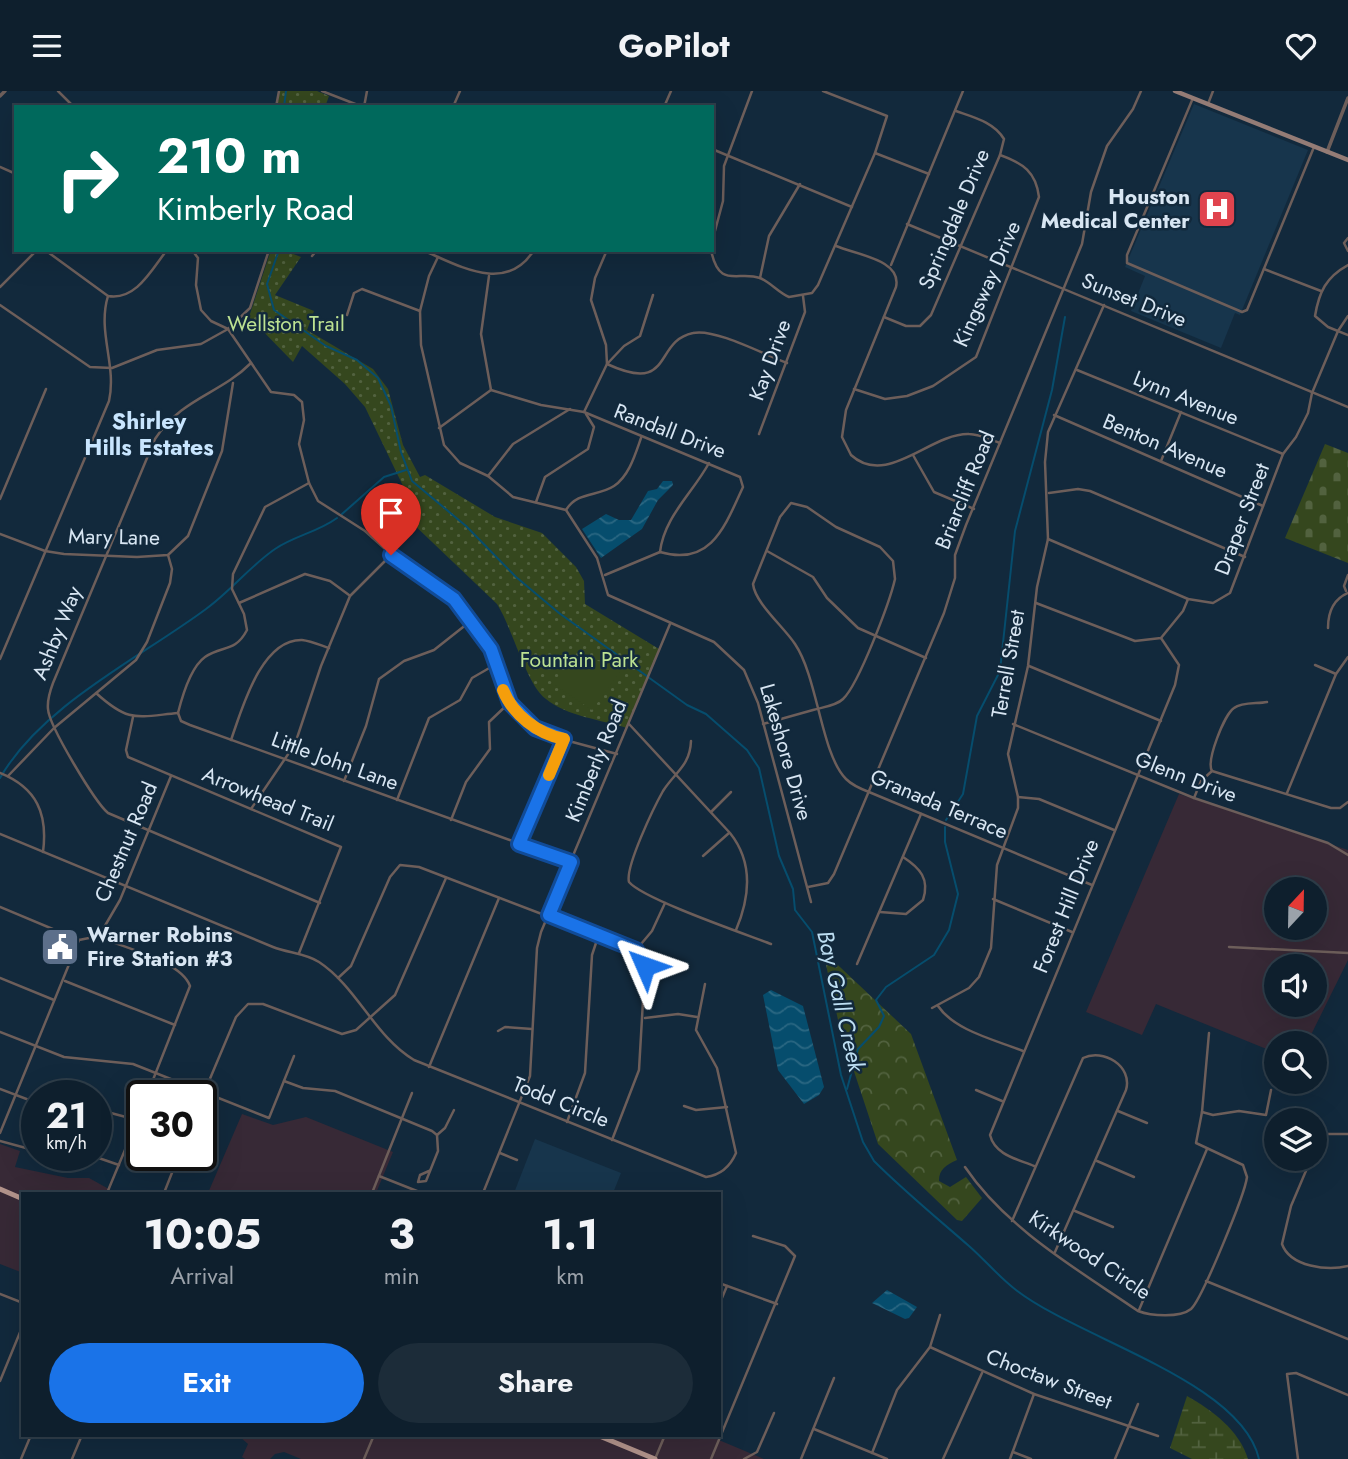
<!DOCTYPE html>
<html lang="en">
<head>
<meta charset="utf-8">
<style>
  body { margin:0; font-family:Jost,sans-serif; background:#1c2c39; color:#f1f3f6; height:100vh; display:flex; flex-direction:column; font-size:26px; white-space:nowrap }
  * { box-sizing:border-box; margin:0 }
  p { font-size:23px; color:#9ba2aa }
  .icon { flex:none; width:38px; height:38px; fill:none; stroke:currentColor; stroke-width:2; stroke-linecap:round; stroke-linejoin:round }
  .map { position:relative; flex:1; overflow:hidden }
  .side { position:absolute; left:21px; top:1101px; width:700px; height:245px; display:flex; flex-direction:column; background:#0e1f2d; border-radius:0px; box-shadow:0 7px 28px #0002,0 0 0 2px #2e3d49 }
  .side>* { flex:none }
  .banner { position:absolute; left:14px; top:14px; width:700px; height:147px; border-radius:0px; box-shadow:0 7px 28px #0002,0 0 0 2px #2e3d49; background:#00695c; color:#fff; overflow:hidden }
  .needle { width:46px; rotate:22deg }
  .fabs { position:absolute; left:1264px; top:786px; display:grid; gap:14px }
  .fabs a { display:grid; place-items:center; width:63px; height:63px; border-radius:50%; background:#0e1f2d; box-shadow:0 7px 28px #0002,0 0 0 2px #2e3d49; font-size:35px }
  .speed { position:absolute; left:21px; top:989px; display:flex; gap:14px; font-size:35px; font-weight:700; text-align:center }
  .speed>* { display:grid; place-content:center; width:91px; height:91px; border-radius:50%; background:#0e1f2d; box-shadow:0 7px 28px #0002,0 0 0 2px #2e3d49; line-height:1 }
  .speed small { font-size:18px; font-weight:400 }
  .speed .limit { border:4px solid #111; border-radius:10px; background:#fff; color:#111 }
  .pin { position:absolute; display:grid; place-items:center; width:60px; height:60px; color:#fff; margin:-72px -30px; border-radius:50% 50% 50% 0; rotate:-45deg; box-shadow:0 0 7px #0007 }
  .pin .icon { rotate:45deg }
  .me { position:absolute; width:77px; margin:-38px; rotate:313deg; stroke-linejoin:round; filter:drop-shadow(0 0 5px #0008) }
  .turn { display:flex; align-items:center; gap:24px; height:147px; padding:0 28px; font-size:32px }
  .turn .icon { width:91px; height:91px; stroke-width:2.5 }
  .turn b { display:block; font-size:49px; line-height:60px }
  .eta { display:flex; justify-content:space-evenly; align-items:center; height:119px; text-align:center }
  .eta b { font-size:42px; font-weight:700; line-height:49px }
  .cta { display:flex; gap:14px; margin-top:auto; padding:14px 28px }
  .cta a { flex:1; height:80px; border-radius:42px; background:#1a73e8; color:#fff; font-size:28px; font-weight:700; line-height:80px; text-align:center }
  .cta a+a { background:#1c2c39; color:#f1f3f6 }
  header { display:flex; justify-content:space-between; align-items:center; height:91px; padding:0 28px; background:#0e1f2d; font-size:32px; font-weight:700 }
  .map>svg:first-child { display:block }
  .commercial { fill:#372936; fill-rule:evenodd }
  .built { fill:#17354c }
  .forest { fill:url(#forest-crowns) }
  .wetland { fill:url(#wetland-marsh) }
  .cemetery { fill:url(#cemetery-stones) }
  .park { fill:url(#park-dots) }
  .garden { fill:#35471e }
  .water { fill:url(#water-waves) }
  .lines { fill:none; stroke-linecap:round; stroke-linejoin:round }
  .stream { stroke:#064d6d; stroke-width:2 }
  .minor { stroke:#6d5e5a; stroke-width:2.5 }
  .tertiary { stroke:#6d5e5a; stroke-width:3.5 }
  .secondary { stroke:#947c76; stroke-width:4.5 }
  .primary { stroke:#b2938b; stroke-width:5 }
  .route-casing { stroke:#114b97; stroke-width:18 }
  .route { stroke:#1a73e8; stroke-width:12 }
  .slow { stroke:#f59e0b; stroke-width:12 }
  .labels { text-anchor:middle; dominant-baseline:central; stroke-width:5; stroke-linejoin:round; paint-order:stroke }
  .poi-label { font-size:21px; font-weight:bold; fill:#d8e6f3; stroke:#12293c; text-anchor:end }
  .street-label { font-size:21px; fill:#d8e6f3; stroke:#12293c }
  .park-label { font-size:21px; fill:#bde292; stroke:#12293c }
  .neighbourhood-label { font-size:23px; font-weight:bold; fill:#c8e5fe; stroke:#12293c }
  .water-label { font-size:23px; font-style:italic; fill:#bedff3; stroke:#12293c }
</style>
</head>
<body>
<header><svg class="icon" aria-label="menu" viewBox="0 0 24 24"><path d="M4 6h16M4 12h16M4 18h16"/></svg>GoPilot<svg class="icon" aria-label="heart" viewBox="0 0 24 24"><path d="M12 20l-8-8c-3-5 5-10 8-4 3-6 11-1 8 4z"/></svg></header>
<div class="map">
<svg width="1348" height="1368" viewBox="0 0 1348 1368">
  <defs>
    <pattern id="forest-crowns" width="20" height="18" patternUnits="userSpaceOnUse" patternTransform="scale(1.75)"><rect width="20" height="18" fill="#35471e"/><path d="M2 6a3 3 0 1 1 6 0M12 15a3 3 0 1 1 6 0" fill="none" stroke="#52623f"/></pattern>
    <pattern id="wetland-marsh" width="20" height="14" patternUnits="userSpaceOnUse" patternTransform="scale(1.75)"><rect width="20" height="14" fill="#35471e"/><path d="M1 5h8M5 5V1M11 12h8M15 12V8" fill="none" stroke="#52623f"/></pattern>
    <pattern id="cemetery-stones" width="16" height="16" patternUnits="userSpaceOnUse" patternTransform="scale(1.75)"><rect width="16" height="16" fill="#35471e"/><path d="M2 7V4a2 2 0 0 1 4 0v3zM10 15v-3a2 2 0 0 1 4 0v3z" fill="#52623f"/></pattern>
    <pattern id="park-dots" width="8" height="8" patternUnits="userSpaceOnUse" patternTransform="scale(1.75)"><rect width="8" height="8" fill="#35471e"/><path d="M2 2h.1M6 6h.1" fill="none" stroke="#52623f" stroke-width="1.8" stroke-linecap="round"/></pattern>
    <pattern id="water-waves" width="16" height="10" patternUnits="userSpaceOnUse" patternTransform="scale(1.75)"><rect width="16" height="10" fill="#064d6d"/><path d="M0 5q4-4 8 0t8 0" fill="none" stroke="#2a6782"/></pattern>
  </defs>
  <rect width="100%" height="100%" fill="#12293c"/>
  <g class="commercial">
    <path d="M1179,703L1348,759V869L1307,952H1276V962L1156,913L1142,944L1086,921ZM1276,798H1314V836H1276ZM1276,875H1314V914H1276Z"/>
    <polygon points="242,1023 273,1034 306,1026 393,1061 376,1102 208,1102"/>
    <polygon points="0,1053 20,1060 15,1076 68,1087 89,1087 116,1102 23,1102 23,1182 0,1173"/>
    <polygon points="707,1344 764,1368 301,1368 284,1361 275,1363 270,1368 245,1368 242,1366 248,1353 239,1345"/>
  </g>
  <g class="built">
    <polygon points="1194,13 1308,59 1240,224 1235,222 1221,257 1131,220 1145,185 1125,176"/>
    <polygon points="535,1048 621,1082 613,1102 514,1102"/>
  </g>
  <path class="forest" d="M823,860L911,943L957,1069C946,1074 939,1078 939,1090L950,1096L966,1086L982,1107L962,1130L957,1129L878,1053L840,938Z"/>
  <path class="wetland" d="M1187,1305C1212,1319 1239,1339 1248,1368H1192L1170,1357Z"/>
  <polygon class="cemetery" points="1325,353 1348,362 1348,472 1285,447"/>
  <g class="park">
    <polygon points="280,0 317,0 329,5 325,16 277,16"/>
    <path d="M271,159H283L301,166L275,204L314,220L307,239L373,278L388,298L403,354L420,386L425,384L495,426L542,442L576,476L584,490L585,513L659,558L627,637C602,629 566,625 546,608C526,593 513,538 497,513L387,408L404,397L365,316L345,293L302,255L293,271L249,226Z"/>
  </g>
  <polygon class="garden" points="587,569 608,571 622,578 592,619 552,592 568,575"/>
  <g class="water">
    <polygon points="663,390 672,390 673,394 658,409 642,438 601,467 582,438 606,423 619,429 631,429 648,400 657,398"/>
    <polygon points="771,899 803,915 824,996 819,1004 804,1013 778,979 763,904"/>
    <polygon points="887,1199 917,1216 909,1227 905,1228 872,1212"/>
  </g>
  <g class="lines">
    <g class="stream">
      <polyline points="284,16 286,0"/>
      <path d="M279,159L267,193L274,219L326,255L357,269L378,287L391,315L401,361L412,390L466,435L516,486L559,522L687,614L706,623L747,659L759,677L779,765L793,798L795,819L812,841L841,984L863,1051L874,1070C904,1100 937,1127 969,1155C985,1169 999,1186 1016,1199C1079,1248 1241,1290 1259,1368"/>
      <polyline points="342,423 384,386 406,379"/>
      <path d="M0,687C42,614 140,567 206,518C231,500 250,475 275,458C294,445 318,441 337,427"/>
      <polyline points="946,729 963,703 977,625 1000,580 1015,440 1052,299 1065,226"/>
      <polyline points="847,998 858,958 879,936 884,925 876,909 886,896 934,864 949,839 958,803 945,751 945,736"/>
    </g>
    <g class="minor">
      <polyline points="58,0 74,16"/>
      <polyline points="322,0 363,16"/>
      <polyline points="1193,7 1127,164 1127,172 1242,221 1247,219 1314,56"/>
      <polyline points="1208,13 1213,0"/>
      <polyline points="276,16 279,0"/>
      <polyline points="364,16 367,0"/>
      <polyline points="453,16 460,0"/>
      <polyline points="664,16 671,0"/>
      <polyline points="712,58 852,116"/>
      <polyline points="875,62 929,83"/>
      <polyline points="0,76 16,83"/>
      <polyline points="907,133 1348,316"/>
      <polyline points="1348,147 1344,152 1348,160"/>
      <polyline points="712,151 723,110 724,75 752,0"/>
      <path d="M836,155C858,164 902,169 896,196L846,319L842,346L851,364C887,397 930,342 969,343C979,343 991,349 1000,352"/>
      <path d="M45,159L108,205C136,210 152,178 167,159"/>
      <polyline points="192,159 198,167 196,194 201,219 211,230 228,238 271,301 294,304 302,311 304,329 299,353 309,392 318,410 365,440 403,474 454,508 491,558 510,612 535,637 554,646 617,663"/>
      <path d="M422,159C458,174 506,204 534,159"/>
      <path d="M711,159C719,199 738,179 760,187C770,191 779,202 789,206L812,202L818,194L875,62L887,25L823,0"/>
      <polyline points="312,165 317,159"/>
      <polyline points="438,166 429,185 420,220 421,254 444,354 460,372 488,385 513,406 566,419 597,467 608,504 714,551 744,579 758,612 811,811"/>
      <polyline points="891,174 963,0"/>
      <path d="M1348,174C1326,186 1319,201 1315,225L1328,236L1348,244"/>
      <polyline points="1264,178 1321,200"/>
      <polyline points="489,185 481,243 491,299"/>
      <polyline points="760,187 769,145 800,93"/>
      <polyline points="0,196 37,159"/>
      <path d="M653,204L640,245L624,255L607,273C674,304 653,250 693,242C715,237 765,264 787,272"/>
      <polyline points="0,214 90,276 112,277 157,259 201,253 228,238 250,217 269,159"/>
      <polyline points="347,224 354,202 362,198 420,220"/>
      <path d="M884,226L906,235H920L931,224L1000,64L1004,48C994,31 973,26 956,20"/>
      <path d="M251,272C219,304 183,306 155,348L53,592C50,600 47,609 48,618C49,635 95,711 108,722L320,812"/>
      <polyline points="1077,279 1283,363"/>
      <path d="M854,298L885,308L907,305L933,295L976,266L1039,106C1036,81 1023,72 1000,64"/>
      <polyline points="584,321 607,273 606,254 591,209 595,187 607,159"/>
      <polyline points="1054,324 1263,415"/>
      <path d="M439,337L491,299L541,314L584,321L740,386L743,396C725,435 711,476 660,461"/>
      <polyline points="759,343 805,221 803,205"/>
      <polyline points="913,364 934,401 974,418"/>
      <polyline points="1161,370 1181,321"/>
      <polyline points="488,385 513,353 570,318"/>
      <polyline points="1049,402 1078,398 1090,400 1245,466"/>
      <polyline points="0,408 46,298"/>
      <polyline points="536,411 545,386 588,358 594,336 586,323"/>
      <path d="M566,419C578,400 597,406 614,395C629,385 635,364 641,347"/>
      <polyline points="0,443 45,460 64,463 137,466 168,464 188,445 222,360 233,292"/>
      <polyline points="1048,448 1188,508 1213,512 1230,502 1283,363 1296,346 1308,322 1312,302 1338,240 1348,225"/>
      <polyline points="767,460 813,486 827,507 858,537 926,567"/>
      <path d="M660,461C664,426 692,403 709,372"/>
      <polyline points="605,484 660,461"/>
      <polyline points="1346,500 1344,495 1348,484"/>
      <polyline points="239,512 305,483 330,490 349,504"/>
      <polyline points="1036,512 1135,550 1161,547 1183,520 1188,508"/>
      <path d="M1328,537C1328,521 1334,508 1348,502"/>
      <path d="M0,568L109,310C117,274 97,241 108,205"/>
      <polyline points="1315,574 1336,583"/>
      <polyline points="1029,575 1161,630"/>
      <path d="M96,602C129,632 136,626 178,622"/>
      <polyline points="178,622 181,630 190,634 571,771"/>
      <path d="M178,622C182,606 191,576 205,566C222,554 235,562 247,539L244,523L232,498L233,483L265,416L309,392"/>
      <polyline points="133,626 126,659 128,666 341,756 299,862"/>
      <path d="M629,633L730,742C754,772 750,806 736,839"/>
      <path d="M763,633L813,619C823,616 836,615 843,608C859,593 890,510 895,488L893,470L880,456L836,436L807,416L791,412L780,426L753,493C755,512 784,536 795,553C818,587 821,663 846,688C852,694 861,698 869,701L1092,794"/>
      <polyline points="1013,633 1194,707 1328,752 1348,764"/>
      <path d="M231,649C242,618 261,548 302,549C311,550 320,554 329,557"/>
      <path d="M691,650C690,675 675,681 663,700C654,716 625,776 629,791C643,808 745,843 771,853"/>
      <path d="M1212,680C1206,670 1224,624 1234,617C1242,611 1257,613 1267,611"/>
      <path d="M0,682C37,697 48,723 43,761"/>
      <polyline points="8,685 54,637 136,569 147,551 170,492 172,478 168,464"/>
      <polyline points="344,690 366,635 379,588 404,570 434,559 472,529"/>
      <polyline points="1287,702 1336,583 1348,566"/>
      <polyline points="1018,706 1039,708 1114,739"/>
      <polyline points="1194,707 1201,690 1212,680 1331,717 1340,717 1348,711"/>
      <polyline points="397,709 429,627 460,609 472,587 498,572"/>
      <polyline points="251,718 295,653 321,575 350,505 391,464"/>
      <polyline points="711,721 731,701"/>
      <polyline points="451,729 466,691 490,658 489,631 509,612"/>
      <path d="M0,743L273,856C288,862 305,862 319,871C357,896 375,946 414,969L706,1086C721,1084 730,1076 736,1062L717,977L696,939L705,893"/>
      <polyline points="519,753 564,648"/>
      <polyline points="703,765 729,742"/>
      <polyline points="808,796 828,792 834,783 944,522 955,487 955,464 966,434 1082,153 1091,101 1107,55 1133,18 1141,0"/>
      <polyline points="993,808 1072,841"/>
      <polyline points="0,816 79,849 99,845 120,809 171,685"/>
      <path d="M880,821L906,823L923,809C930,788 920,777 903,766"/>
      <path d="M100,846C124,857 181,870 190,895L147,1004"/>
      <polyline points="1229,856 1348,862"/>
      <polyline points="636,859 652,840 665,812"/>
      <polyline points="857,873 921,723"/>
      <polyline points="0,887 54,909"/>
      <polyline points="338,887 351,875 390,786 400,774 419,776 636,859 645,875 639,979 612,1049"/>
      <polyline points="65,890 175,934"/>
      <path d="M938,915C955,940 996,949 1023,960"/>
      <polyline points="932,917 969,897 979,886 991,857 997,774 1018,717 1018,706 1008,663 1028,575 1037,496 1048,448 1045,371 1048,341 1104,214"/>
      <polyline points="645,927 678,923 697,926"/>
      <polyline points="498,940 505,936 532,938"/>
      <polyline points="0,941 64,966 133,973 269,1027 294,965"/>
      <polyline points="429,976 499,807"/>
      <polyline points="284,990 303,997 335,1000 432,1040 437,1044 438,1060 426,1090 418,1091 420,1084 429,1080"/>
      <polyline points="0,998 37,1012"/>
      <polyline points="976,999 1002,1010"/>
      <polyline points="201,1009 236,926 248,913 263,913 342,943 356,939 395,904 446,787"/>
      <polyline points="684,1015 696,1019 727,1016"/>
      <polyline points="96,1018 137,1029"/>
      <polyline points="1118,1020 1147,1032"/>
      <polyline points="1202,1021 1213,1024 1239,1020 1266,1024 1271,999"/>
      <polyline points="567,1031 585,982 592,864 599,843"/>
      <polyline points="0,1042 79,849"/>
      <polyline points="437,1044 445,1037 454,1019"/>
      <polyline points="0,1050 37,1060"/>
      <polyline points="500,1062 517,1069"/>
      <polyline points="1314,1062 1325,1043 1348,1043"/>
      <polyline points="90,1064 119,1074"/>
      <path d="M1311,1068L1291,1115L1282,1153C1290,1176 1328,1180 1348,1175"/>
      <polyline points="1097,1070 1134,1086"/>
      <path d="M1034,1075C1017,1068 995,1064 990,1044L1175,594L1179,574L1161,547"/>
      <path d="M965,1076C1007,1138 1077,1178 1138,1220C1151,1225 1180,1227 1191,1218C1202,1208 1245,1103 1247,1086L1243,1074L1196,1052L1202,1021L1209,942"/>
      <polyline points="379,1085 422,1102"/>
      <polyline points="107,1102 142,1018"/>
      <polyline points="164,1102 179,1064"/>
      <polyline points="372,1102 412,1002"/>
      <polyline points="483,1102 530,985 537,857 541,841 670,533"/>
      <polyline points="1075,1120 1113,1136"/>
      <path d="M1012,1130L1083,967C1103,957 1133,975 1126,999L1055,1161"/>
      <polyline points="1206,1190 1348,1248"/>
      <polyline points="719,1192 777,1213"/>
      <polyline points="0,1203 23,1212"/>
      <polyline points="719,1214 727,1195"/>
      <polyline points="1139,1219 1207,1058"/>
      <polyline points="930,1256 1034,1303 1158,1345"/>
      <polyline points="0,1290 23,1234"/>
      <polyline points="814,1338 887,1368"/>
      <polyline points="1013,1361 1031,1368"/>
      <polyline points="872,1362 897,1299 930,1256 940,1224"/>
      <polyline points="21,1368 31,1344"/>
      <polyline points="72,1368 82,1344"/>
      <polyline points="364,1368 374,1344"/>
      <polyline points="655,1368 665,1344"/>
      <polyline points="711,1368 795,1165 785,1155 753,1145"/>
      <polyline points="744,1368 757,1361 774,1322"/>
      <polyline points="801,1368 834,1287"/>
      <polyline points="943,1368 982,1282"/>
      <polyline points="1010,1368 1034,1303"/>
      <polyline points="1115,1368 1138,1313"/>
      <polyline points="1298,1368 1287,1283 1296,1282 1348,1304"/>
    </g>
    <g class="tertiary">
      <polyline points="0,5 5,0"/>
      <polyline points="1327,61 1348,7"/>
    </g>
    <polyline class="secondary" points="1175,0 1348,69"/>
    <g class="primary">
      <polyline points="0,1098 23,1108"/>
      <polyline points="597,1344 655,1368"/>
    </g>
  </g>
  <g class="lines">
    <g class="route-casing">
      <polyline id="route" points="391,464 454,508 491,558 510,612 535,637 564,648 519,753 571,771 549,824 636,859 645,875"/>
    </g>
    <use href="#route" class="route"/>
    <path class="slow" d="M503,599C513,624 538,643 564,648L549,684"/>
  </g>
  <defs>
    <g id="hospital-square" transform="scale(2.0125)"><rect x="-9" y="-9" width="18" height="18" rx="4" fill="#e0444e" stroke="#12293c"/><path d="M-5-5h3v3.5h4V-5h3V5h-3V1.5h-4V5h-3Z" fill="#fff"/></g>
    <g id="civic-square" transform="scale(2.0125)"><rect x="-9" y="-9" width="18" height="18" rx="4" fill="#5c6f8a" stroke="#12293c"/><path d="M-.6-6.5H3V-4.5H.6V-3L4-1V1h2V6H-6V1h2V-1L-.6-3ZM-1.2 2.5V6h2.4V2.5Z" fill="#fff"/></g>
  </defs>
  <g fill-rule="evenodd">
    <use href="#hospital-square" x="1217" y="118"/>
    <use href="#civic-square" x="60" y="856"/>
  </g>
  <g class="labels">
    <g class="poi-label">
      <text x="1190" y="106">Houston<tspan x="1190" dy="24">Medical Center</tspan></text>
      <text x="87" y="844" text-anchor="start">Warner Robins<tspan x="87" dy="24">Fire Station #3</tspan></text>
    </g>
    <g class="street-label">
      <text transform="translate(954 128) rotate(-67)">Springdale Drive</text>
      <text transform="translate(987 193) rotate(-66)">Kingsway Drive</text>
      <text transform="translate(1134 209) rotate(22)">Sunset Drive</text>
      <text transform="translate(770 269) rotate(-70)">Kay Drive</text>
      <text transform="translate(1186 307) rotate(22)">Lynn Avenue</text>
      <text transform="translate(670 340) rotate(21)">Randall Drive</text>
      <text transform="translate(1165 355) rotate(23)">Benton Avenue</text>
      <text transform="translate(965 399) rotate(-68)">Briarcliff Road</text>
      <text transform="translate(1242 428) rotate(-69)">Draper Street</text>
      <text transform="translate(114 446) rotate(1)">Mary Lane</text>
      <text transform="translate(57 542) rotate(-68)">Ashby Way</text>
      <text transform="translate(1008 573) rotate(-80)">Terrell Street</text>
      <text transform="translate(786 661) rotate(74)">Lakeshore Drive</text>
      <text transform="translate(335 670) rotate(20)">Little John Lane</text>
      <text transform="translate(596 670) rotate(-68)">Kimberly Road</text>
      <text transform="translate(1186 686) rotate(21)">Glenn Drive</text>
      <text transform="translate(268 708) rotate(22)">Arrowhead Trail</text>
      <text transform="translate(939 713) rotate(23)">Granada Terrace</text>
      <text transform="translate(126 751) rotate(-67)">Chestnut Road</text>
      <text transform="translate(1066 815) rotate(-68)">Forest Hill Drive</text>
      <text transform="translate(561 1011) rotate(22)">Todd Circle</text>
      <text transform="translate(1090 1164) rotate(34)">Kirkwood Circle</text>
      <text transform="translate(1049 1288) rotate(21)">Choctaw Street</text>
    </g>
    <g class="park-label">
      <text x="286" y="233">Wellston Trail</text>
      <text x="579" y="569">Fountain Park</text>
    </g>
    <g class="neighbourhood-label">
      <text x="149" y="330">Shirley<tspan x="149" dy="26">Hills Estates</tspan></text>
    </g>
    <g class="water-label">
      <text transform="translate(841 910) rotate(77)">Bay Gall Creek</text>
    </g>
  </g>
</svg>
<div class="fabs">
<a><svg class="needle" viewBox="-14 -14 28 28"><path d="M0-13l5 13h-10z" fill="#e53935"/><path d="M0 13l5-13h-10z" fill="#9ba2aa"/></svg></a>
<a><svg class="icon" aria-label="sound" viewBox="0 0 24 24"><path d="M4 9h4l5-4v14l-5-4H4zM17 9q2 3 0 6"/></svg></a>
<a><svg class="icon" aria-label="search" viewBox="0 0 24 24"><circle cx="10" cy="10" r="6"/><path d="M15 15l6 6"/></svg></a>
<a><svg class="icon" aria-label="layers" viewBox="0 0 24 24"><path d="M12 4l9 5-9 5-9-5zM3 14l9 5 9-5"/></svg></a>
</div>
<div class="speed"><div>21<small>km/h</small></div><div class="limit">30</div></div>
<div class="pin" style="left:391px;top:464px;background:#d93025"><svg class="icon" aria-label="arrive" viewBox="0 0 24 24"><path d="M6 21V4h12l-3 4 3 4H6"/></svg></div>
<svg class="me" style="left:645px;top:875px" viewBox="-20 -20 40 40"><path d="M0-17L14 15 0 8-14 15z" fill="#1a73e8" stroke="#fff" stroke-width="4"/></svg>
<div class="banner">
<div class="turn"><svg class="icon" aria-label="right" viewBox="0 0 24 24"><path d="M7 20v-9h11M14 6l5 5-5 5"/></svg><div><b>210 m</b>Kimberly Road</div></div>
</div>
<section class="side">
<div class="eta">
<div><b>10:05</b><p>Arrival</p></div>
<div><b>3</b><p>min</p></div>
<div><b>1.1</b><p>km</p></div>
</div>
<div class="cta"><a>Exit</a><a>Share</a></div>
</section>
</div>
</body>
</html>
